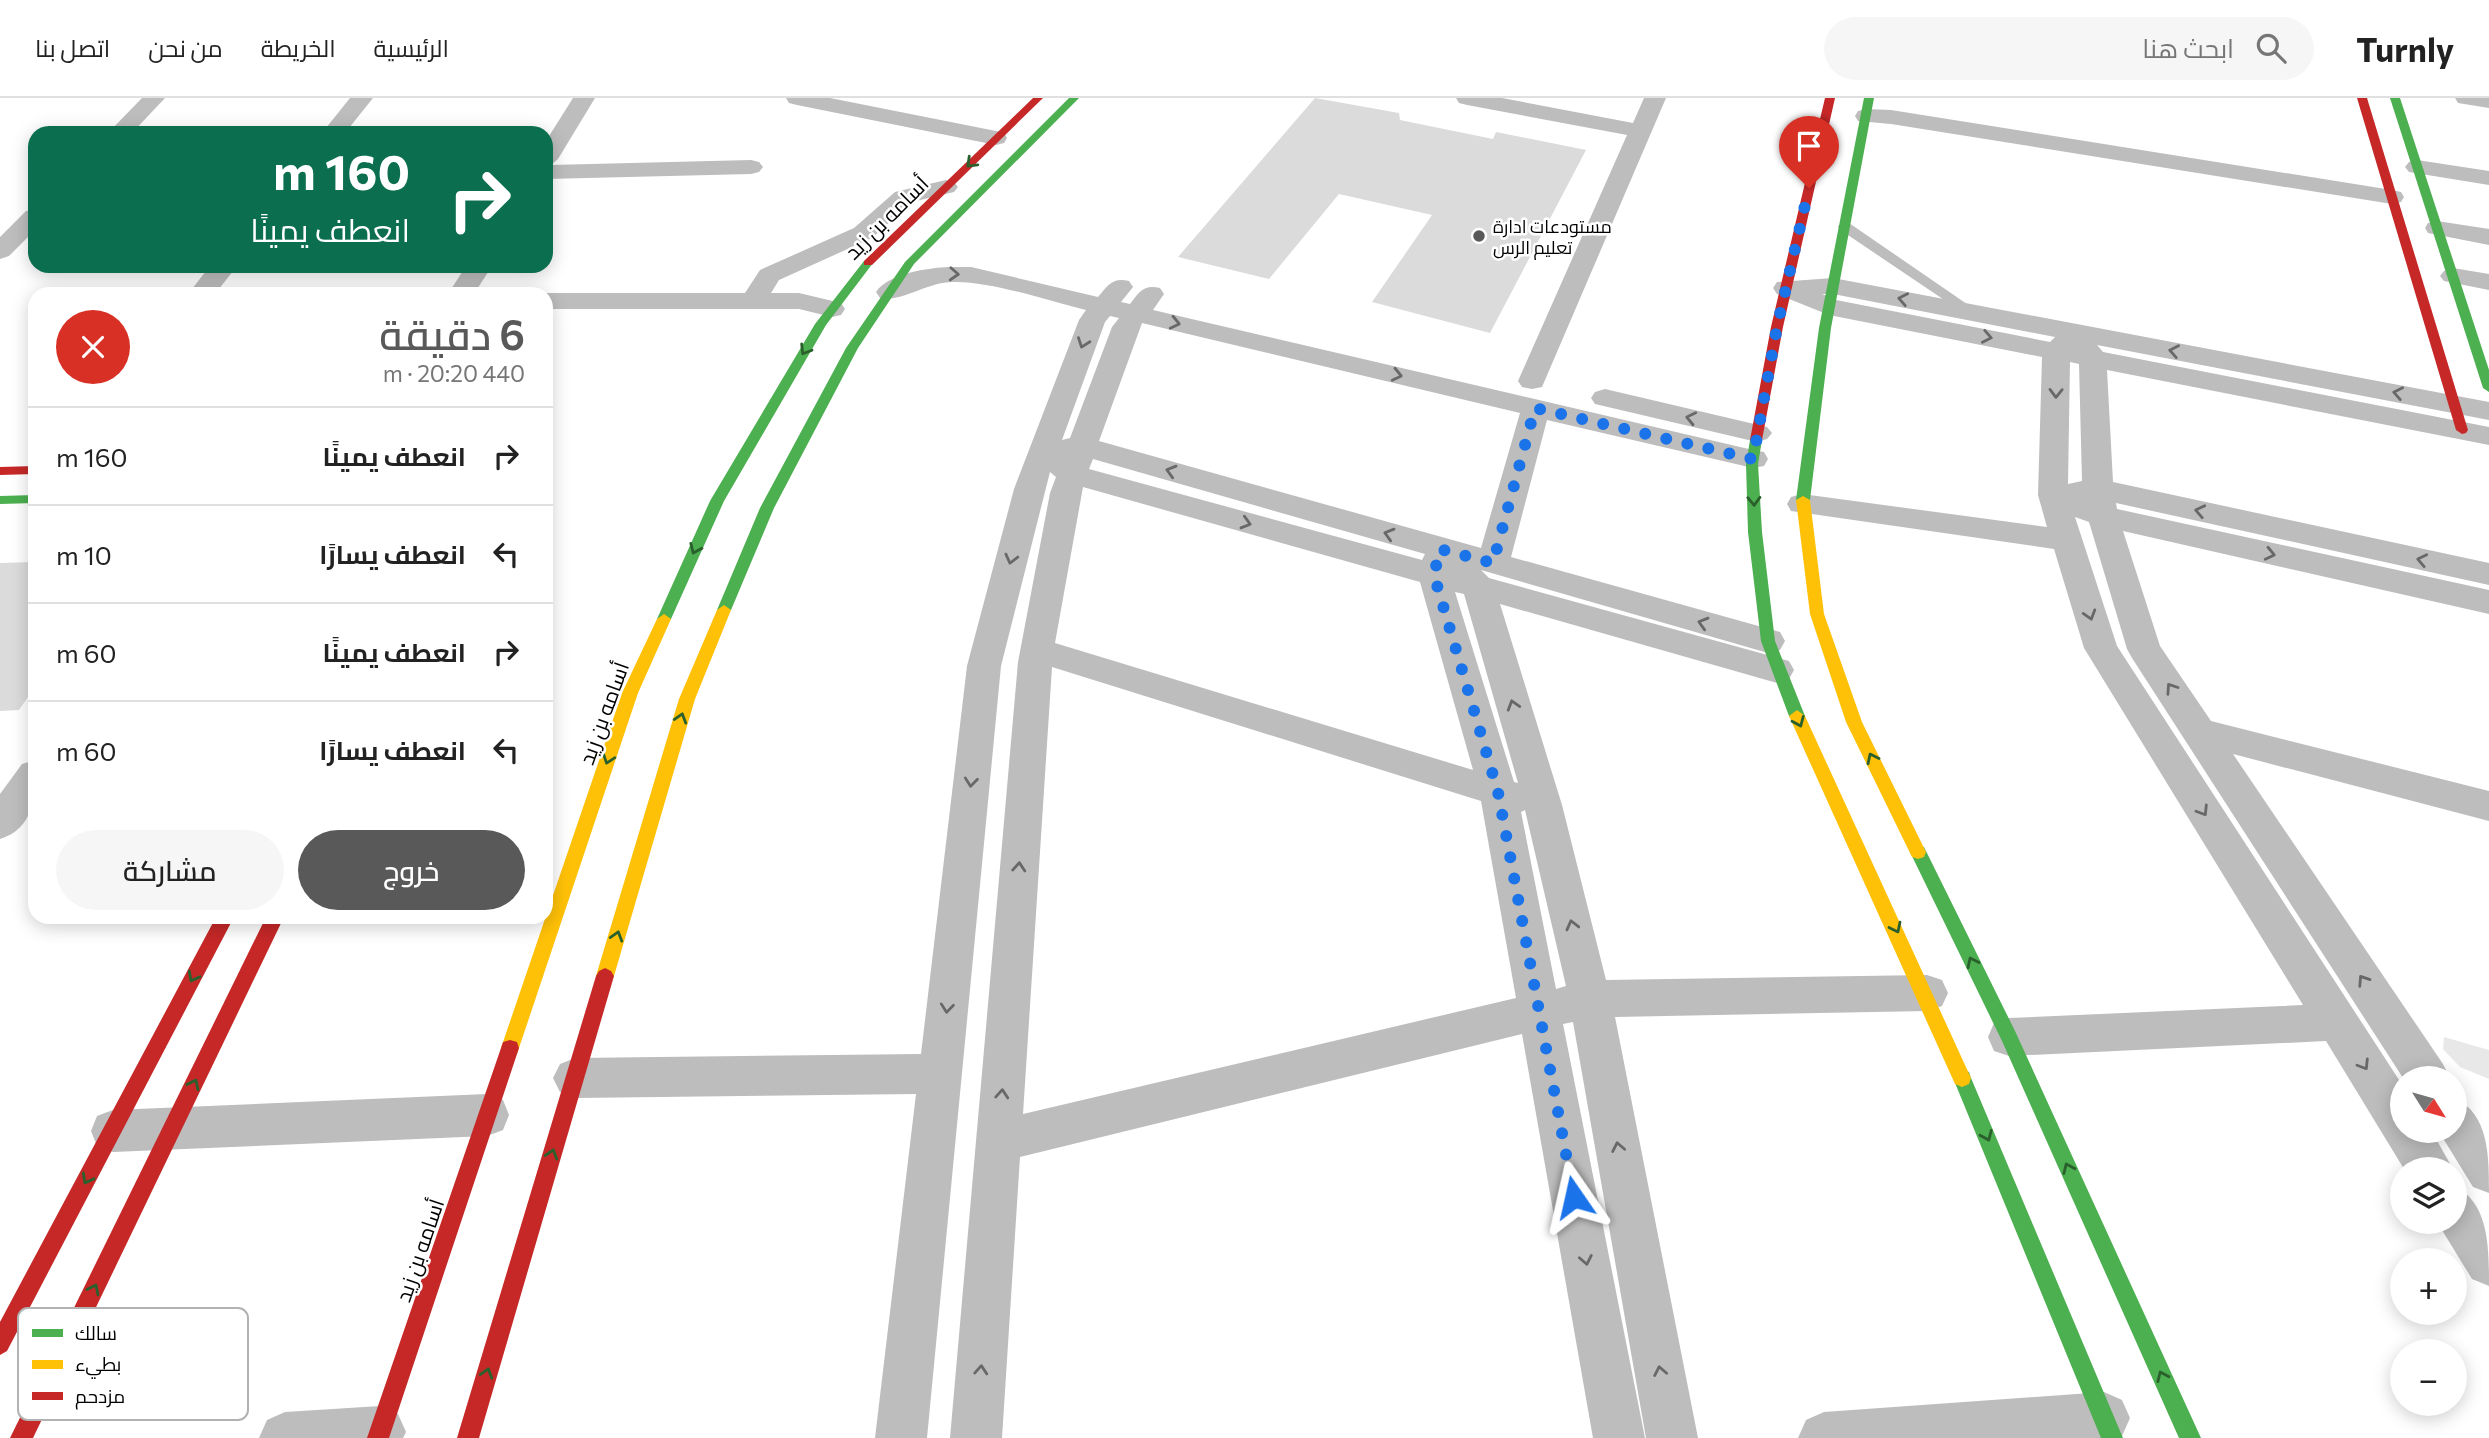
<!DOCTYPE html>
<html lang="ar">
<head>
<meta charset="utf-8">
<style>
  body { margin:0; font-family:Commissioner,Cairo,sans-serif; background:#f6f6f6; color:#222; direction:rtl; height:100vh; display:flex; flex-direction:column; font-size:26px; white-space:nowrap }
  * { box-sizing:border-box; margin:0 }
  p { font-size:23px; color:#767676 }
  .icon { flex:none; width:38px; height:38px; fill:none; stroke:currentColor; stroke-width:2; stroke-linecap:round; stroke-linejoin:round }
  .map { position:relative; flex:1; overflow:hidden; direction:ltr }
  .details { position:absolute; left:28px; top:189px; width:525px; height:637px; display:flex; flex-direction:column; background:#fff; border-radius:21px; box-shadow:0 4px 18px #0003; direction:rtl }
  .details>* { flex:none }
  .guide { position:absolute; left:28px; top:28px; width:525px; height:147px; border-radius:21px; box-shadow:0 4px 18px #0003; direction:rtl; background:#0b6e4f; color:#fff; overflow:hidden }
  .needle { width:46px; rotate:127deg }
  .buttons { position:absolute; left:2390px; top:968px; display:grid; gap:14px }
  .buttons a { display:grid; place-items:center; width:77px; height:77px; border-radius:50%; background:#fff; box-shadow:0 4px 18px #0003; font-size:35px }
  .pin { position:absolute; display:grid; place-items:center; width:60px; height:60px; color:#fff; margin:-72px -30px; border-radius:50% 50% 50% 0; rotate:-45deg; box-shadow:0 0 7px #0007 }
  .pin .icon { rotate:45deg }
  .me { position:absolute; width:77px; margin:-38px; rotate:349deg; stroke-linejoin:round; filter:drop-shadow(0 0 5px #0008) }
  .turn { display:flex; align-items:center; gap:24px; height:147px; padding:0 28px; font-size:32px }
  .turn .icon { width:91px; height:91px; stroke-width:2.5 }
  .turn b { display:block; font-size:49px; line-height:60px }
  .round { display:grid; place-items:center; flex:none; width:74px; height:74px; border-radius:37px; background:#f6f6f6 }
  .summary { display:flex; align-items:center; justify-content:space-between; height:119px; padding:0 28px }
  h1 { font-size:42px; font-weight:600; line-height:52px; color:#595959 }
  .button { display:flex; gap:14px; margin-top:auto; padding:14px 28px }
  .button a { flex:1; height:80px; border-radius:42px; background:#595959; color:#fff; font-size:28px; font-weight:600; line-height:80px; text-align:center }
  .button a+a { background:#f6f6f6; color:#222 }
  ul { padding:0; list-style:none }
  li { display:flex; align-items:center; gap:21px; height:98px; padding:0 28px; border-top:2px solid #e0e0e0 }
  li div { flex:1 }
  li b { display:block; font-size:26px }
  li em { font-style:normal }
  header { display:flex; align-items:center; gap:42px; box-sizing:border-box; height:98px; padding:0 35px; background:#fff; border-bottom:2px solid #e0e0e0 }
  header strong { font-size:33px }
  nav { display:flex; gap:38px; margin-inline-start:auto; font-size:24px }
  .search { width:490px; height:63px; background:#f6f6f6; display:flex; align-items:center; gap:18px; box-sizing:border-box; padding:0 24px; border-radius:38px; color:#767676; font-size:26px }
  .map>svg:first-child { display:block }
  .green { fill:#e8e8e8 }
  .building { fill:#dbdbdb }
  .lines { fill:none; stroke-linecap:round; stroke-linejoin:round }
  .lane { fill:#bdbdbd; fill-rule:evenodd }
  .street { fill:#bdbdbd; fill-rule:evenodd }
  .fast { fill:#4caf50; fill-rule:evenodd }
  .slow { fill:#ffc107; fill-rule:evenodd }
  .jam { fill:#c62828; fill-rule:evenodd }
  .oneway { stroke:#2a602c }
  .oneway2 { stroke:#686868 }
  .route { stroke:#1a73e8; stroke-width:12; stroke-dasharray:0 21.6 }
  .poi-dot { fill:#595959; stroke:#fff; stroke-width:2.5 }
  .labels { text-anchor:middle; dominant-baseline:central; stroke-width:5; stroke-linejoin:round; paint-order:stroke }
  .far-poi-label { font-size:18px; fill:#000; stroke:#fff; text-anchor:start }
  .street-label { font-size:21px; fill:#000; stroke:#fff }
  .key { fill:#fff; stroke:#b2b2b2; stroke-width:2 }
  .key-label { font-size:19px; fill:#000 }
</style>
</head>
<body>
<header>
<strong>Turnly</strong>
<div class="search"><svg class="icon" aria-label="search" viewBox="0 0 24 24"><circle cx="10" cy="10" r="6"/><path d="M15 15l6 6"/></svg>ابحث هنا</div>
<nav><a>الرئيسية</a><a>الخريطة</a><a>من نحن</a><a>اتصل بنا</a></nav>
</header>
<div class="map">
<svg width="2489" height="1340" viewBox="0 0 2489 1340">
  <rect width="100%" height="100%" fill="#fff"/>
  <polygon class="green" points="2444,939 2489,952 2489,981 2460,969 2443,951"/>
  <g class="building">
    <polygon points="1315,0 1399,15 1400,22 1493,41 1496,34 1586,52 1490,235 1372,204 1432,117 1339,96 1269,181 1178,159"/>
    <polygon points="35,464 35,589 19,612 0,613 0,465"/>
  </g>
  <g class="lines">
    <polygon class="lane" points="1844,124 1849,125 1980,215 1978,218 1968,218 1839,131 1838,128"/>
    <g class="street">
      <polygon points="142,0 165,0 132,35 108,35"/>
      <polygon points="350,0 373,0 345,35 322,35"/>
      <polygon points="573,0 595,0 558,61 551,67 751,62 759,64 763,69 759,74 751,76 546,81 546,43"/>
      <polygon points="786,0 830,0 996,33 1004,35 1007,40 1004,45 996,47 797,7 789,5"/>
      <polygon points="1456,0 1502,0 1633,25 1644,0 1666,0 1542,289 1532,291 1522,289 1518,283 1627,37 1467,7 1459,5"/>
      <polygon points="2455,0 2489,0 2489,10 2458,5"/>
      <polygon points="1866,11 1891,12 2392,92 2401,94 2404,99 2401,104 2392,106 1891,26 1858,23 1855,18 1858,13"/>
      <polygon points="2417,62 2489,73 2489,87 2409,74 2405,69 2409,64"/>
      <polygon points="946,82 954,84 958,89 954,94 912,104 872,140 779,182 771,195 799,195 841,205 845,211 841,217 832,219 799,211 546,211 546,196 542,196 546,195 745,195 760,172 854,130 895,94"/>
      <polygon points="35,111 35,132 9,158 0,161 0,139 26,113"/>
      <polygon points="2437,123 2489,131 2489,147 2428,135 2425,130 2428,125"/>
      <polygon points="210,168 237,168 215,196 188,196"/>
      <polygon points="466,168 492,168 474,196 448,196"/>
      <path d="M949,169H971L1098,199C1108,187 1113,179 1129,183L1133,189L1121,204L1130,206C1139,194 1144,186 1160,190L1164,196L1153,212L1753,352L1764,354L1768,361L1764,368L1753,370L1547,322L1511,459L1780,534L1785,543L1780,552L1768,555L1481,472L1489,480L1789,563L1794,572L1789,581L1777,585L1500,506L1562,707L1606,882L1927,877L1942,882L1948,895L1942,908L1927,913L1615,919L1698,1340H1646L1573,924L1563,926L1645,1340H1593L1522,936L1020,1059L1002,1340H950L1018,564L1050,395L1056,379L1050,374L1001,568L927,1340H875L916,996L575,1000L560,994L553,980L560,966L575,960L921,956L967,568L1014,391L1079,222L1086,212C1047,203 992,183 953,184C927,184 900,205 880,200L876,194C889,175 928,170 949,169ZM1110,218L1119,220L1112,229L1070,340L1062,342L1105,224ZM1142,225L1520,315L1481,450L1099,343ZM1093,361L1425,456L1422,462L1089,371ZM1083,389L1420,484L1473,672L1055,545ZM1455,494L1464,496L1518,685L1514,684ZM1052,569L1481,703L1516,900L1023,1016ZM1525,712L1566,888L1556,891L1521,714Z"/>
      <polygon points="2453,170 2489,176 2489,192 2444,183 2440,178 2444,173"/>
      <path d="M1833,180L2489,304V322L2097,247L2103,254L2489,329V347L2107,272L2113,384L2489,465V487L2116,405L2117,411L2489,492V516L2123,433L2160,548L2211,623L2489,693V723L2233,656L2443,966L2450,980H2403L2132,560L2127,551L2089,424L2075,419L2117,548L2403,988V1032H2431L2453,1071H2404L2326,943L2009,958L1994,953L1988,939L1994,925L2009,920L2303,907L2084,550L2054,451L1791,413L1787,406L1791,399L1802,396L2047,429L2038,397L2042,259L1829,217L1777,196L1773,190L1777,184ZM1822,196H1833L2055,239L2050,244L1836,202ZM2070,264L2079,266L2082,383L2068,386Z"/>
      <polygon points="1605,291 1767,329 1772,335 1767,341 1757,344 1595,306 1591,300 1595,294"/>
      <path d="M35,662C35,694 37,729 0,741V696L22,666Z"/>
      <polygon points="487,996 503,1002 509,1017 503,1032 487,1038 113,1054 97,1048 91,1033 97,1018 113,1012"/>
      <path d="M2455,1000C2489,1017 2489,1057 2489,1095L2473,1089L2438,1032H2455Z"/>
      <path d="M2455,1088C2489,1106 2489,1148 2489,1188L2472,1181L2437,1124H2455Z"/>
      <polygon points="2104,1294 2122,1302 2130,1320 2122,1338 2117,1340 1798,1340 1806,1322 1824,1314"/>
      <polygon points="380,1308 398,1316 406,1334 403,1340 259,1340 267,1322 285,1314"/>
    </g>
    <g class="fast">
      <polygon points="1069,0 1079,0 914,166 858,250 774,410 731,512 724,517 719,516 717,512 760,410 846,250 905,164"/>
      <polygon points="1864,0 1874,0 1831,230 1810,402 1803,406 1796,402 1819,230"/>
      <polygon points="2390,0 2400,0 2489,272 2489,294 2483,290"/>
      <polygon points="864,163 873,165 826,227 724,403 671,521 664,526 659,525 657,521 710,403 815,226"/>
      <polygon points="1756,338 1762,342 1758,366 1762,434 1775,543 1805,618 1797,624 1789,618 1761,543 1748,434 1746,366 1750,342"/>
      <polygon points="35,397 35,405 0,406 0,398"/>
      <polygon points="1918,747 1924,749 2015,933 2201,1340 2179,1340 2002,943 1910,754 1912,749"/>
      <polygon points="1962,971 1969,974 1971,980 2123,1340 2101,1340 1953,980 1955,974"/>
    </g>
    <g class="slow">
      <polygon points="1803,398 1810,402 1824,516 1862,624 1926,754 1924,759 1918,761 1912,759 1846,624 1810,516 1796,402"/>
      <polygon points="724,507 731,512 695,601 614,878 611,883 605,886 599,883 596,878 679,601 717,512"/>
      <polygon points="664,516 671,521 638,595 519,950 517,956 510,958 503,956 501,950 622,595 657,521"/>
      <polygon points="1797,612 1805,618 1971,980 1969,986 1962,989 1955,986 1789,618"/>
    </g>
    <g class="jam">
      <polygon points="1033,0 1043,0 872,167 864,167 864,163"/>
      <polygon points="1825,0 1835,0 1783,229 1762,342 1756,346 1750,342 1771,229"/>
      <polygon points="2357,0 2367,0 2468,332 2466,335 2462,336 2456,332"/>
      <polygon points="35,368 35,376 0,377 0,369"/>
      <polygon points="216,819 234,819 7,1253 0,1257 0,1224"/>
      <polygon points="266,819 284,819 33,1340 10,1340"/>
      <polygon points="605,870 611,873 614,878 479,1340 457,1340 596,878 599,873"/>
      <polygon points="510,942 517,944 519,950 389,1340 367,1340 501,950 503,944"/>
    </g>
  </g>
  <defs><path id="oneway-chevron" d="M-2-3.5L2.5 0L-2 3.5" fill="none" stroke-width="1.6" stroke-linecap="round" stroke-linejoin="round" transform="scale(1.75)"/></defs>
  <g class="oneway">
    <use href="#oneway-chevron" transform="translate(971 65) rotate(136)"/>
    <use href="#oneway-chevron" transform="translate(805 252) rotate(122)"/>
    <use href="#oneway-chevron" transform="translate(1754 403) rotate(88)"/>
    <use href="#oneway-chevron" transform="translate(695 451) rotate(114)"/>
    <use href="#oneway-chevron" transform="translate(681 620) rotate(-73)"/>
    <use href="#oneway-chevron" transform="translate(1799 624) rotate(67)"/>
    <use href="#oneway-chevron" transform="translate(1872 660) rotate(-116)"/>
    <use href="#oneway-chevron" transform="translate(608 661) rotate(109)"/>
    <use href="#oneway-chevron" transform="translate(1896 830) rotate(64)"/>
    <use href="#oneway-chevron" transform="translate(617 838) rotate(-73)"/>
    <use href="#oneway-chevron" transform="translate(1972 864) rotate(-116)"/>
    <use href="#oneway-chevron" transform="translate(193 879) rotate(118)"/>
    <use href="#oneway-chevron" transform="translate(194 986) rotate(-64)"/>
    <use href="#oneway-chevron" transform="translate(1987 1038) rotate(67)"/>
    <use href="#oneway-chevron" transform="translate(552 1056) rotate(-73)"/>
    <use href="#oneway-chevron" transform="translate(2068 1070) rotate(-114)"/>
    <use href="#oneway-chevron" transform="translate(87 1081) rotate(118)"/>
    <use href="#oneway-chevron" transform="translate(94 1191) rotate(-64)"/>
    <use href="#oneway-chevron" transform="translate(487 1275) rotate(-73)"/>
    <use href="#oneway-chevron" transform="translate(2162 1278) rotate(-114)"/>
  </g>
  <g class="oneway2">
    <use href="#oneway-chevron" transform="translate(954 176) rotate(3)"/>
    <use href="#oneway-chevron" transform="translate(1903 201) rotate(-169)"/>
    <use href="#oneway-chevron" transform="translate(1175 225) rotate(13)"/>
    <use href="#oneway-chevron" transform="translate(1987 239) rotate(11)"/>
    <use href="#oneway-chevron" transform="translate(1083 245) rotate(110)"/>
    <use href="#oneway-chevron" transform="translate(2174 253) rotate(-169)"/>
    <use href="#oneway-chevron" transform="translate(1397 277) rotate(13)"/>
    <use href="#oneway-chevron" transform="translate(2056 295) rotate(91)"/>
    <use href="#oneway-chevron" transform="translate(2398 295) rotate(-169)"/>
    <use href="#oneway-chevron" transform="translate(1691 320) rotate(-167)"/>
    <use href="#oneway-chevron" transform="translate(1171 373) rotate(-164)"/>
    <use href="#oneway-chevron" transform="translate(2200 413) rotate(-168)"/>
    <use href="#oneway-chevron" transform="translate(1246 425) rotate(16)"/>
    <use href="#oneway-chevron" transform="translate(1389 436) rotate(-164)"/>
    <use href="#oneway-chevron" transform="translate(2270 456) rotate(13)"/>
    <use href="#oneway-chevron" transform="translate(1011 461) rotate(104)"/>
    <use href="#oneway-chevron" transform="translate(2422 462) rotate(-168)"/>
    <use href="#oneway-chevron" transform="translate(2090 517) rotate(73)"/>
    <use href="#oneway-chevron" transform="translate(1703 525) rotate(-164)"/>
    <use href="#oneway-chevron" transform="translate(2171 590) rotate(-124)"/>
    <use href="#oneway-chevron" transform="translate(1513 607) rotate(-107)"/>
    <use href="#oneway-chevron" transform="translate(971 684) rotate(96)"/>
    <use href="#oneway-chevron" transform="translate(2203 713) rotate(58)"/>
    <use href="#oneway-chevron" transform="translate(1019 769) rotate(-86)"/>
    <use href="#oneway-chevron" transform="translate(1572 827) rotate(-104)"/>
    <use href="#oneway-chevron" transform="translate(2363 882) rotate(-123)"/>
    <use href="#oneway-chevron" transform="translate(947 910) rotate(96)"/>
    <use href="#oneway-chevron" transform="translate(2364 967) rotate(58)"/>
    <use href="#oneway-chevron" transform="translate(1002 996) rotate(-86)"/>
    <use href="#oneway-chevron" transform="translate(1618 1049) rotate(-101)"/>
    <use href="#oneway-chevron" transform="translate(1586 1162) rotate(79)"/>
    <use href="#oneway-chevron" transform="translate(981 1272) rotate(-86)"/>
    <use href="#oneway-chevron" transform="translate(1660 1273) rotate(-101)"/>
  </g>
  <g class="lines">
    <polyline class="route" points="1574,1099 1498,694 1434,477 1440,451 1493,465 1535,310 1753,361 1777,229 1809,90"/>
  </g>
  <circle class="poi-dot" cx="1479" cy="138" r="7"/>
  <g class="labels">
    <g class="far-poi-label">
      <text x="1493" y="128">مستودعات ادارة<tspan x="1493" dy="21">تعليم الرس</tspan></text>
    </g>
    <g class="street-label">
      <text transform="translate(886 119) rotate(-45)">أسامه بن زيد</text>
      <text transform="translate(603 615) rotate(-70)">أسامه بن زيد</text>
      <text transform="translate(419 1152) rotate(-71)">أسامه بن زيد</text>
    </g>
  </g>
  <rect x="18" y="1210" width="230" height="112" rx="10" class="key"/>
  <rect x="32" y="1231" width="31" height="8" fill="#4caf50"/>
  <rect x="32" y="1262" width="31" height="9" fill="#ffc107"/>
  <rect x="32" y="1294" width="31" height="8" fill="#c62828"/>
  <g class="key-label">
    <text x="75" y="1242">سالك</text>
    <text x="75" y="1273">بطيء</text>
    <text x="75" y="1305">مزدحم</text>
  </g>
</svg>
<div class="buttons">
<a><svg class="needle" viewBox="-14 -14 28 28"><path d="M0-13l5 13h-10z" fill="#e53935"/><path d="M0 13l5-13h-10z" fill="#767676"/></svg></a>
<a><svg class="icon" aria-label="layers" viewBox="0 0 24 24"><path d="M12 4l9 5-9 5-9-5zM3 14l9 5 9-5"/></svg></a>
<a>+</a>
<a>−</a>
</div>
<div class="pin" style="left:1809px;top:90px;background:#d93025"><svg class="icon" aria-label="arrive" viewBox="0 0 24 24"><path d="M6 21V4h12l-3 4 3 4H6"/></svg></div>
<svg class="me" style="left:1574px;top:1099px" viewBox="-20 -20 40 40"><path d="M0-17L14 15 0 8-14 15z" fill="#1a73e8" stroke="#fff" stroke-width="4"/></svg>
<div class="guide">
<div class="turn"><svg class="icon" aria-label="right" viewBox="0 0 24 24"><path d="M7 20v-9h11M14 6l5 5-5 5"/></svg><div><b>160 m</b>انعطف يمينًا</div></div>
</div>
<section class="details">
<div class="summary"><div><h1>6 دقيقة</h1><p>440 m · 20:20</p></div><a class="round" style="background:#d93025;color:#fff"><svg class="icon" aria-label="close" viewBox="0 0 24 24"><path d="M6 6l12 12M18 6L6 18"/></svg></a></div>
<ul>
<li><svg class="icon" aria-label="right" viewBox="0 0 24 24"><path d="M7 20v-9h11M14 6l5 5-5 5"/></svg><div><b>انعطف يمينًا</b></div><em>160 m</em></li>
<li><svg class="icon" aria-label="left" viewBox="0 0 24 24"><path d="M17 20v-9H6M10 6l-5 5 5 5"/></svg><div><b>انعطف يسارًا</b></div><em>10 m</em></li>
<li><svg class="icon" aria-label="right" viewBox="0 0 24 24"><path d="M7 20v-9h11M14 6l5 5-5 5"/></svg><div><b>انعطف يمينًا</b></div><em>60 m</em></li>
<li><svg class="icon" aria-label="left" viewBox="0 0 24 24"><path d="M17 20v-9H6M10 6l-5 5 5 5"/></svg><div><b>انعطف يسارًا</b></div><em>60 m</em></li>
</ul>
<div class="button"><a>خروج</a><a>مشاركة</a></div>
</section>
</div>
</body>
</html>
